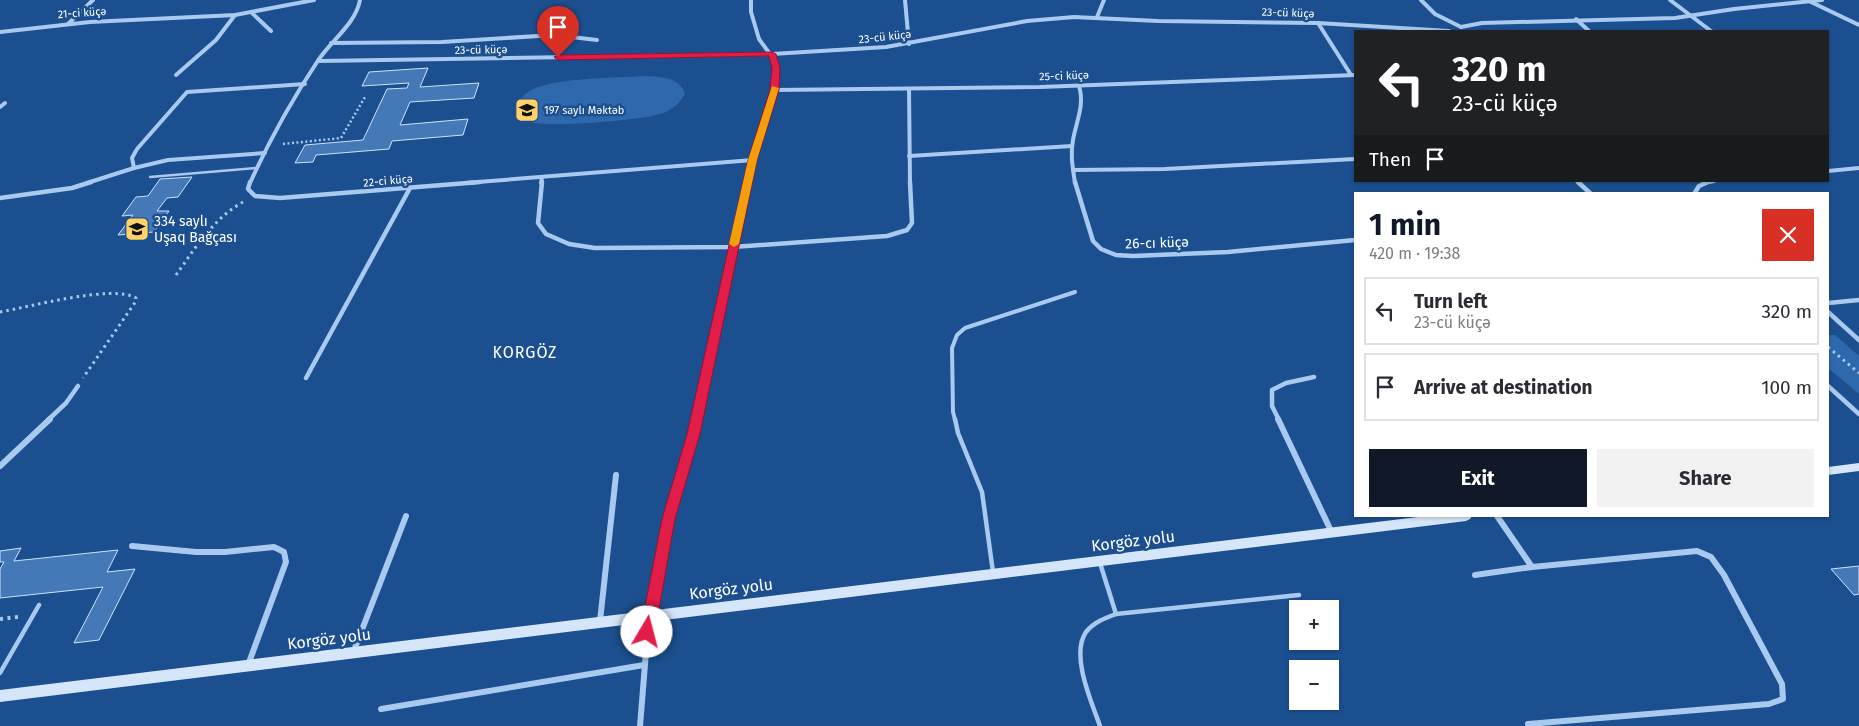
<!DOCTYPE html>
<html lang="en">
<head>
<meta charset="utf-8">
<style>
  body { margin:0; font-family:"Fira Sans",sans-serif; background:#f2f2f3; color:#2b2b33; height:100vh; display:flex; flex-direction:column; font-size:19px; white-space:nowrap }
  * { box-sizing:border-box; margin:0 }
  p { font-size:16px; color:#7c7c81 }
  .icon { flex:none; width:28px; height:28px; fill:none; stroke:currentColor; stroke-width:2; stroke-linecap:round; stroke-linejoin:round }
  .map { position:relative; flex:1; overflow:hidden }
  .side { position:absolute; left:1354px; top:192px; width:475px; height:325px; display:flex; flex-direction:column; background:#fff; border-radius:0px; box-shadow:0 1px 4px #0004 }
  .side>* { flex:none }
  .top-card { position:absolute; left:1354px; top:30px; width:475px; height:152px; border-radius:0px; box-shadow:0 1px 4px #0004; background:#202124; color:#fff; overflow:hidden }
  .tools { position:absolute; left:1289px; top:600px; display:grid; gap:10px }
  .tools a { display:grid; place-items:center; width:50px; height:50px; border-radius:0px; background:#fff; box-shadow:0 1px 4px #0004; font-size:25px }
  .pin { position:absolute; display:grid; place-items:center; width:42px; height:42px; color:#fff; margin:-51px -21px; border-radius:50% 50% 50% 0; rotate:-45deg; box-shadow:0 0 5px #0007 }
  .pin .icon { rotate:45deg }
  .me { position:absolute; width:55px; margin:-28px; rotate:8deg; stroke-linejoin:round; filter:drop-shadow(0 0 4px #0008) }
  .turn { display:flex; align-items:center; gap:18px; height:105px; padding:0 15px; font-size:22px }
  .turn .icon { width:65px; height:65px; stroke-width:2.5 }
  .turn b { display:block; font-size:35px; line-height:42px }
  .then { display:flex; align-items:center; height:48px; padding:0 15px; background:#0003; gap:10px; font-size:19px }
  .round { display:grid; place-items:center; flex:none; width:52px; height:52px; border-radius:0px; background:#f2f2f3 }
  .headline { display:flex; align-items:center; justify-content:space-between; height:85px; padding:0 15px }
  h1 { font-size:30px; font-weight:700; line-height:38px; color:#111827 }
  .cta { display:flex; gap:10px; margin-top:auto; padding:10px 15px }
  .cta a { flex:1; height:58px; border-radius:0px; background:#111827; color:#fff; font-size:20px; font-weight:700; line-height:58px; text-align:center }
  .cta a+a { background:#f2f2f3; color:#2b2b33 }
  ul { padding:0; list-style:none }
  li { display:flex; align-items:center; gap:15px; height:68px; margin:0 10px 8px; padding:0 5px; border:2px solid #e1e1e2; border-radius:0px }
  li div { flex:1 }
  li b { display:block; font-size:19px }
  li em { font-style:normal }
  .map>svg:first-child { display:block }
  .green { fill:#2e69ad }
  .building { fill:#4478b7; stroke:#cfe3fa }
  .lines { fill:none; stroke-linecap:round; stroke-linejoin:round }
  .path-far2 { stroke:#a9c9ee; stroke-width:2.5; stroke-dasharray:2 2.5; stroke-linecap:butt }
  .path-far1 { stroke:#a9c9ee; stroke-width:3; stroke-dasharray:2.5 4; stroke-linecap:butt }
  .path { stroke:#a9c9ee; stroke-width:4; stroke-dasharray:3 4.5; stroke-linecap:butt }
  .service-far2 { stroke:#a9c9ee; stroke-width:2.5 }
  .service-far1 { stroke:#a9c9ee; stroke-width:4 }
  .service { stroke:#a9c9ee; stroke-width:4.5 }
  .minor-far2 { stroke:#a9c9ee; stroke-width:4 }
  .minor-far1 { stroke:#a9c9ee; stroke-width:4.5 }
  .minor { stroke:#a9c9ee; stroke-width:6 }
  .secondary { fill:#d6e6fa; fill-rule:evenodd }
  .route { fill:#e11d48; stroke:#92132f }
  .slow { fill:#f59e0b }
  .labels { text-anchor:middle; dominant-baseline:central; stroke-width:5; stroke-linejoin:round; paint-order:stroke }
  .far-street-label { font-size:11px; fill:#fff; stroke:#1b4f8f }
  .far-poi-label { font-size:11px; fill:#fff; stroke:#1b4f8f; text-anchor:start }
  .poi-label { font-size:14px; fill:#fff; stroke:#1b4f8f; text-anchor:start }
  .street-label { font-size:14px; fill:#fff; stroke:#1b4f8f }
  .quarter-label { font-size:16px; letter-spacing:1px; fill:#fff; stroke:#1b4f8f }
  .near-street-label { font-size:16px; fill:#fff; stroke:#1b4f8f }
</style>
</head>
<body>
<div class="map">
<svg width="1859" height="726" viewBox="0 0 1859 726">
  <rect width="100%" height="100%" fill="#1b4f8f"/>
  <g class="green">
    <path d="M646,76C661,77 680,77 685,94C680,102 675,107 666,112C650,120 548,128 531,122C525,119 521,115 517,109C519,102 521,98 527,93C546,77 620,78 646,76Z"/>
    <polygon points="1828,335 1835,335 1859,356 1859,394 1828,368"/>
  </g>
  <g class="building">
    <polygon points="428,68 420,87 479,83 474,98 410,102 400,125 468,119 463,135 392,141 389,149 316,155 313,162 295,163 305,145 363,140 387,89 407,88 409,83 362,86 369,72"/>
    <polygon points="192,177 178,197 167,198 157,211 169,211 154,232 118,235 133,215 122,216 136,197 148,196 160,179"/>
    <polygon points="21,548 14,561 118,550 107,572 135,569 99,640 74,643 103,587 0,598 0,569 4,562 0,562 0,551"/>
    <polygon points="1859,566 1859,594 1854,595 1831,569"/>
  </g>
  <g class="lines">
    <polyline class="path-far2" points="283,144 341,138 365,97"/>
    <g class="path-far1">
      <path d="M176,275C196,247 213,219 243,202"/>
      <path d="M0,312C29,307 113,284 136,298L134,304L83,378"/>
      <polyline points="1828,347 1859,373"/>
    </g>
    <polyline class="path" points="0,619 18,617"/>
    <polyline class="service-far2" points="150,177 257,168"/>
    <polyline class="service-far1" points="955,420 953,412 952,348 957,335 965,328 1075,292"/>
    <g class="service">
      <polyline points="955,419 958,433 982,492 993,572"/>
      <polyline points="1100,563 1116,614"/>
      <polyline points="0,673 39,605"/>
      <path d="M1100,726C1092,703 1070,655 1086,632C1094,622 1105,618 1116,614L1299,595"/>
    </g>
    <g class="minor-far2">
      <polyline points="905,0 909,44"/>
      <polyline points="1421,0 1435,14 1461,27"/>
      <polyline points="1670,0 1711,31"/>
      <polyline points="1811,2 1859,25"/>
      <polyline points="252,13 271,31"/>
      <polyline points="1097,17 1104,0"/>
      <polyline points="1576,19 1589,31"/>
      <polyline points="1318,23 1351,75"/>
      <polyline points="68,24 93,0"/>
      <polyline points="1461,27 1482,23 1675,18 1734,9 1822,0"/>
      <polyline points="0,32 90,22 235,15 314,0"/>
      <polyline points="331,43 442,42 554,35 597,40"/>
      <polyline points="319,61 772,54 886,47 1027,21 1074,17 1158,21 1318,23 1449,31"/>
      <polyline points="176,75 216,40 235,15"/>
      <polyline points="909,89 910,183"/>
      <polyline points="774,90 1040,87 1355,75"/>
      <polyline points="0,107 5,103"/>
      <polyline points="909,156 1072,146"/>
      <polyline points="134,168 132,158 137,149 187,92 305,84"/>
      <polyline points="1073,170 1165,169 1355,159"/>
      <polyline points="1828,171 1859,168"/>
      <polyline points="1577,181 1579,183"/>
      <polyline points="87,183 134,168 168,160 265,153"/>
      <path d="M250,183C269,141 293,98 319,59C332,40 356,23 360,0"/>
      <polyline points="465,183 753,160"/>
      <polyline points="541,183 542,177"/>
      <polyline points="748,183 774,90 775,61 759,39 751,12 751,0"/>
      <path d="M1075,183C1073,169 1070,155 1073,140C1076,122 1085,105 1079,86"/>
      <polyline points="1704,183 1714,181"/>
    </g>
    <g class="minor-far1">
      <polyline points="250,182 248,189 255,196 280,198 480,182"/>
      <polyline points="542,182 538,223 546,234 569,244 595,248 733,247 887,236 907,230 912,223 910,182"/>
      <polyline points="1075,182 1093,241 1101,249 1116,255 1133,256 1228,252 1355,240"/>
      <polyline points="1578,182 1591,194"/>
      <polyline points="1694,194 1699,186 1708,182"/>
      <polyline points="0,198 72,188 91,182"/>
      <polyline points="1828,303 1859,300"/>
      <polyline points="1828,312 1859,340"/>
      <polyline points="306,378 410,188"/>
      <polyline points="1828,386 1859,414"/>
      <polyline points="48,420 66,403 78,386"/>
      <polyline points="696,420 748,182"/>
      <polyline points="1279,420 1272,406 1272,390 1286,383 1314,377"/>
    </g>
    <g class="minor">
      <polyline points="1278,419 1332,533"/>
      <polyline points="0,466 50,419"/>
      <polyline points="1497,516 1532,567"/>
      <polyline points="132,546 196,552 225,552 274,547 284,552 286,562 248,665"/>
      <polyline points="1475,575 1532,567 1697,551 1711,557 1724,575 1782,684 1783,699 1769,704 1528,724"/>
      <polyline points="600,621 616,475"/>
      <polyline points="353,653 406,516"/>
      <polyline points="381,709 644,665"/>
      <polyline points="640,726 649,615 668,519 696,419"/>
    </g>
    <g class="secondary">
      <polygon points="1859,463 1859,471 1828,475 1828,467"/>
      <polygon points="1426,516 1472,516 1470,519 1466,521 0,702 0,690"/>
    </g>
  </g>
  <polygon class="route" points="772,52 776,54 780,68 779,90 757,160 700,434 675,519 655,632 653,636 647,638 642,636 640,632 662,519 687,434 748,160 770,90 772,68 769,56 558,60 554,57 558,55"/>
  <polygon class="slow" points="772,86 779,88 757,160 739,244 734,247 729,244 748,160"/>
  <defs>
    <g id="school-square" transform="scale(1.25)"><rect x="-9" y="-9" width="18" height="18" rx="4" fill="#ffd166" stroke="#1b4f8f"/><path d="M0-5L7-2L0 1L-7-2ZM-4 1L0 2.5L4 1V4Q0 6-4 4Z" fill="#111"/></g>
  </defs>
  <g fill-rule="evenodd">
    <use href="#school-square" x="527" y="110"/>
    <use href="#school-square" x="137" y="229"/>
  </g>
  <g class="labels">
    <g class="far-street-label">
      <text transform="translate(82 13) rotate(-4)">21-ci küçə</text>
      <text transform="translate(1288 13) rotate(2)">23-cü küçə</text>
      <text transform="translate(885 37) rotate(-6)">23-cü küçə</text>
      <text transform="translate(481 50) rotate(-1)">23-cü küçə</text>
      <text transform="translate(1064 76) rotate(-2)">25-ci küçə</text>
      <text transform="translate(388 181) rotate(-5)">22-ci küçə</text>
    </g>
    <g class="far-poi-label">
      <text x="544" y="110">197 saylı Məktəb</text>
    </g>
    <g class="poi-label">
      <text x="154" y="221">334 saylı<tspan x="154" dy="16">Uşaq Bağçası</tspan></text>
    </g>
    <g class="street-label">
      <text transform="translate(1157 243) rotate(-2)">26-cı küçə</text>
    </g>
    <g class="quarter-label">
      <text x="525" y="352">KORGÖZ</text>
    </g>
    <g class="near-street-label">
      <text transform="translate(1133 541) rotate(-7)">Korgöz yolu</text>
      <text transform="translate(731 589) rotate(-7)">Korgöz yolu</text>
      <text transform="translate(329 639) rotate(-7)">Korgöz yolu</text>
    </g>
  </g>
</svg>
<div class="tools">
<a>+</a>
<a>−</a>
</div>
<div class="pin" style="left:558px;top:57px;background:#d93025"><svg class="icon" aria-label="arrive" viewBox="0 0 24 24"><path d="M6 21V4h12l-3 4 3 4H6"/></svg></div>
<svg class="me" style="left:647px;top:632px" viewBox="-20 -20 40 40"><circle r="19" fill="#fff"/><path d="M0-13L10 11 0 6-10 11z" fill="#e11d48"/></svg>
<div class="top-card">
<div class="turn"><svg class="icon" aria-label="left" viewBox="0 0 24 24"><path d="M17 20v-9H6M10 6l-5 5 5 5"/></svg><div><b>320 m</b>23-cü küçə</div></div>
<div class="then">Then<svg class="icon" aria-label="arrive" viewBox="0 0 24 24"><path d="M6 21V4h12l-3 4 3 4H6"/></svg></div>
</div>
<section class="side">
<div class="headline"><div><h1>1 min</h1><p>420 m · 19:38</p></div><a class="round" style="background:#d93025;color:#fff"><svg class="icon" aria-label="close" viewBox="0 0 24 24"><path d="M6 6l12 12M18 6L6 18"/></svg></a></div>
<ul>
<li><svg class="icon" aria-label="left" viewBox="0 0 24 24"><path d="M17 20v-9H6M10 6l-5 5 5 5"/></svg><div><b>Turn left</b><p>23-cü küçə</p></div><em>320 m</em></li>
<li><svg class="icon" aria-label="arrive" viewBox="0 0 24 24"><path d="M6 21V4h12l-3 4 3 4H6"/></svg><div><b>Arrive at destination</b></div><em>100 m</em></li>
</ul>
<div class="cta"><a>Exit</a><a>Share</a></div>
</section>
</div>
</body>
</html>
